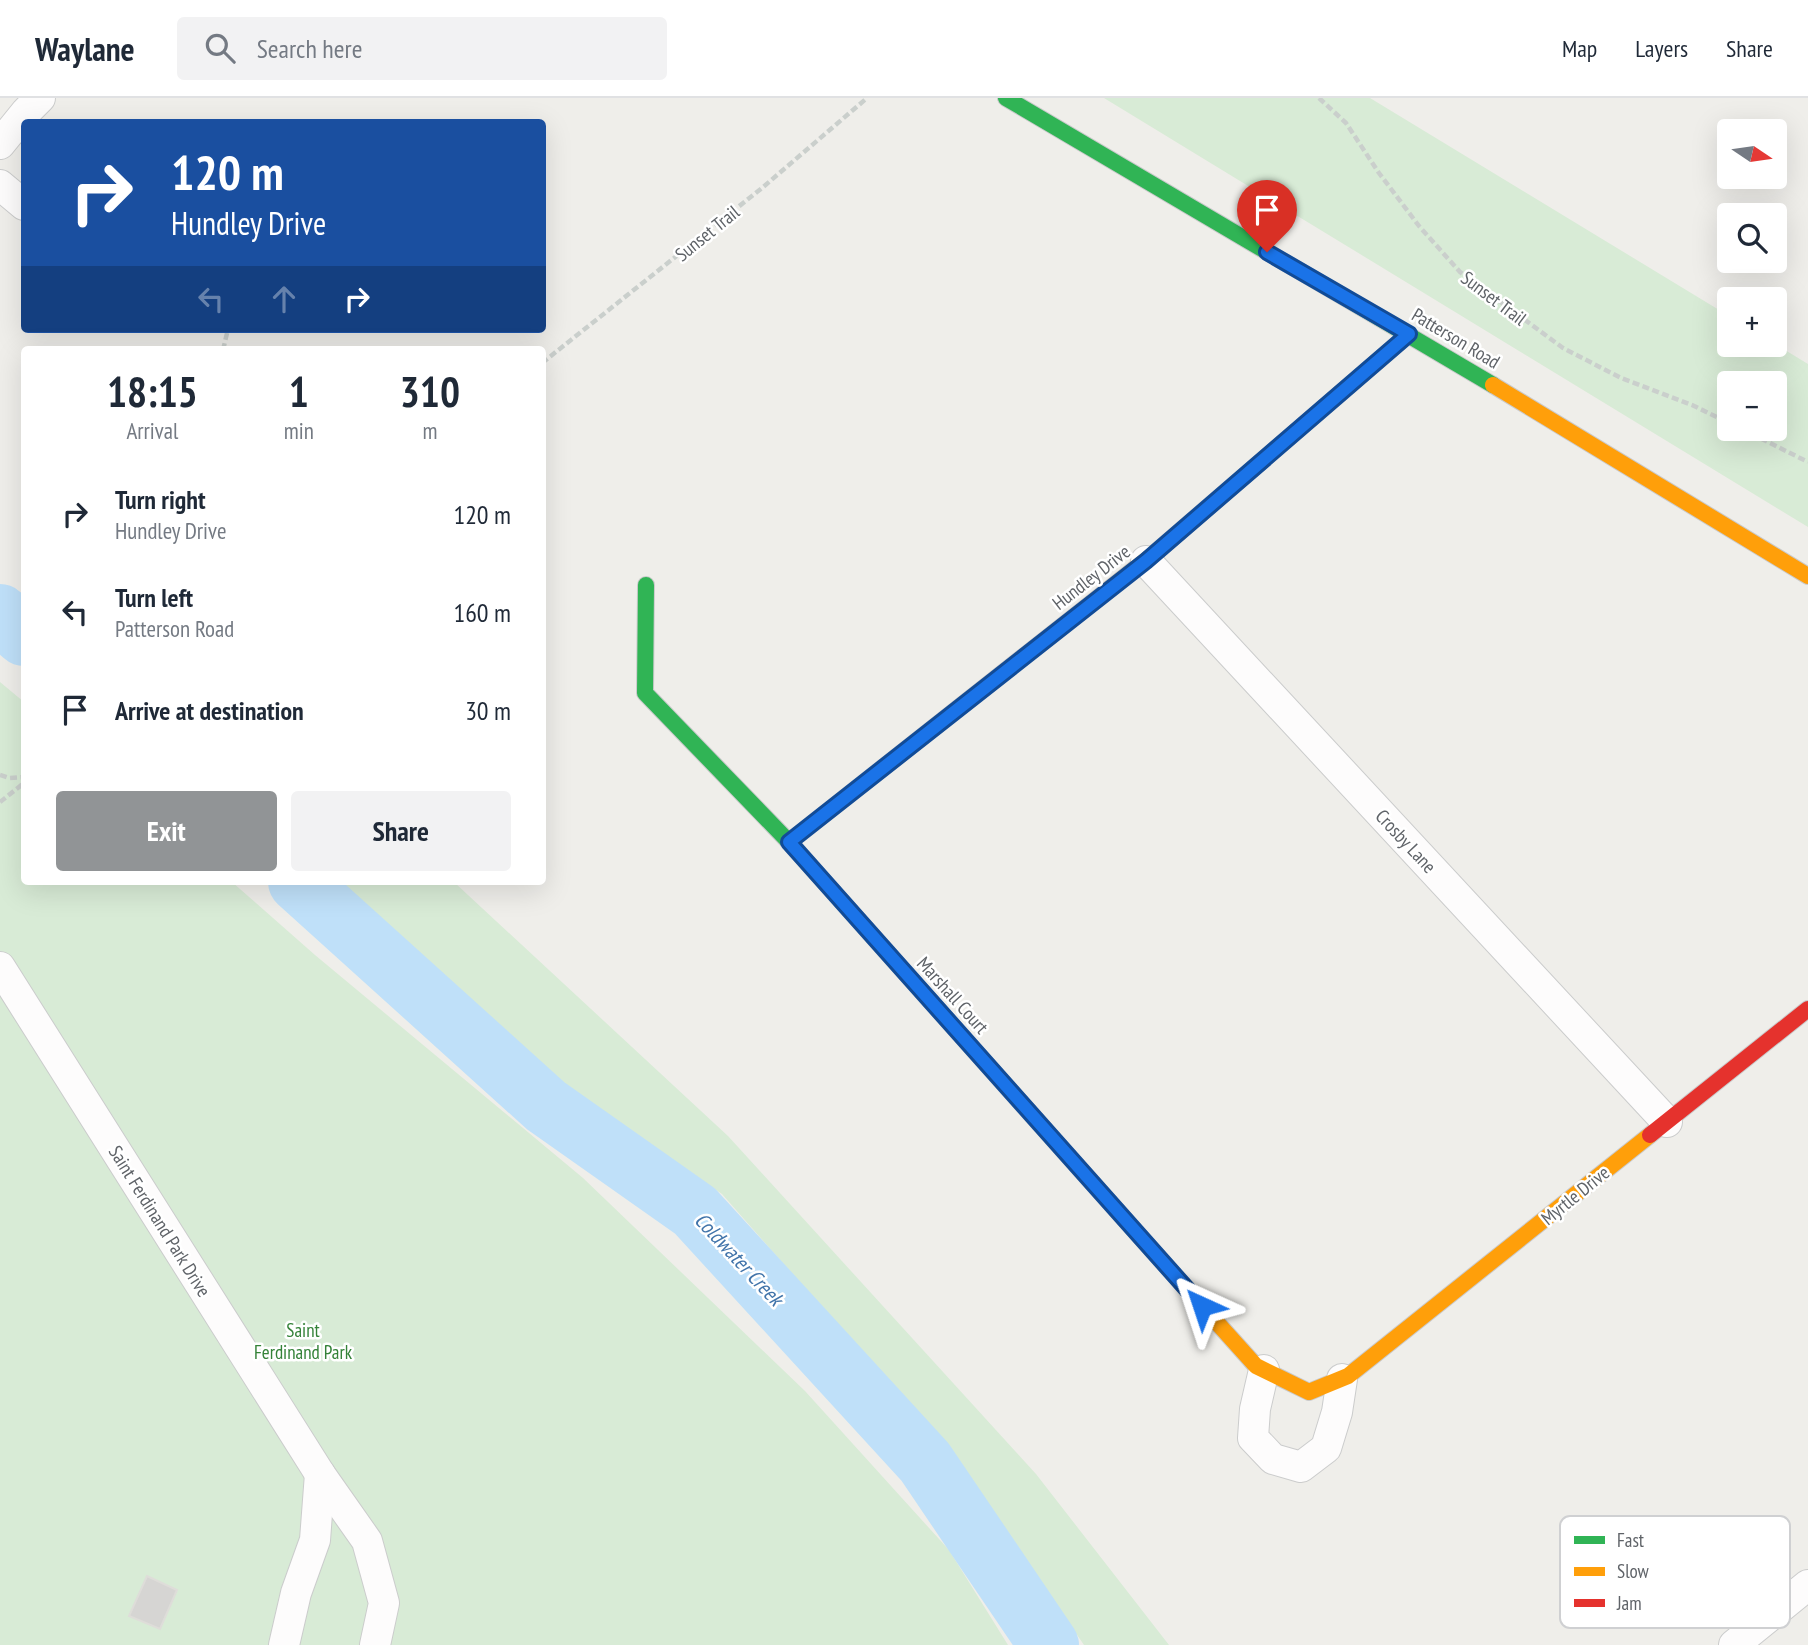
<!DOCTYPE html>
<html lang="en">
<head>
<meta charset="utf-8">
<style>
  body { margin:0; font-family:"PT Sans Narrow",sans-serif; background:#f2f2f3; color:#1f2937; height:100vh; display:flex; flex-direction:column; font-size:26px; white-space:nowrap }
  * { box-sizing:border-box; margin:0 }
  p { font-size:23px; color:#747a83 }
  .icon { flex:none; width:38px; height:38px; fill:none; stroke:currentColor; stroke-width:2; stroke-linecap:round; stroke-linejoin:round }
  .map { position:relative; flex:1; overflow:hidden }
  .sheet { position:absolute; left:21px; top:248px; width:525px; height:539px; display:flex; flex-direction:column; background:#fff; border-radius:7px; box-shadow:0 7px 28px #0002 }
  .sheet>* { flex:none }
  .top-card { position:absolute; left:21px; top:21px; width:525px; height:214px; border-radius:7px; box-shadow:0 7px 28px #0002; background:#1a4fa0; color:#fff; overflow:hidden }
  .needle { width:46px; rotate:103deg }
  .tools { position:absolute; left:1717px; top:21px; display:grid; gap:14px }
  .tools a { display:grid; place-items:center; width:70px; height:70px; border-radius:7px; background:#fff; box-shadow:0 7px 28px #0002; font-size:35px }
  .pin { position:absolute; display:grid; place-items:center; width:60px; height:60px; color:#fff; margin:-72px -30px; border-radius:50% 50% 50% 0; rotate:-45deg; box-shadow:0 0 7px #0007 }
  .pin .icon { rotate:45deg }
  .me { position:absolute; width:77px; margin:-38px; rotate:318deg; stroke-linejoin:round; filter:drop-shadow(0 0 5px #0008) }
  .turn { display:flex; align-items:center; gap:24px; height:147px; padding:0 35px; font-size:32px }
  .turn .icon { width:91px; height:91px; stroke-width:2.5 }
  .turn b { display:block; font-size:49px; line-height:60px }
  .lanes { display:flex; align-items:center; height:66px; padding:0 35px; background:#0003; justify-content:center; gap:35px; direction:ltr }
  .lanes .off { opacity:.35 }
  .eta { display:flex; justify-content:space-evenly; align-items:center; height:119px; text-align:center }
  .eta b { font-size:42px; font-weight:700; line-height:49px }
  .button { display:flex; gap:14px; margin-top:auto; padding:14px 35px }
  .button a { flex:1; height:80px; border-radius:7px; background:#919496; color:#fff; font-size:28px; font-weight:700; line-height:80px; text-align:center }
  .button a+a { background:#f2f2f3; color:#1f2937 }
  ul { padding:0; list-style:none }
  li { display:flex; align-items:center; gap:21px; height:98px; padding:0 35px }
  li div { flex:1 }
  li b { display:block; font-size:26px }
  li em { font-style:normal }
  header { display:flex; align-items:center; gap:42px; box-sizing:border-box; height:98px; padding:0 35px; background:#fff; border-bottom:2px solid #e0e1e3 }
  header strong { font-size:33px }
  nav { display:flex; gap:38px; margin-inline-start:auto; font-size:24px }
  .search { width:490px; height:63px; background:#f2f2f3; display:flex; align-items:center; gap:18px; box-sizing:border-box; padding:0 24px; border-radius:7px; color:#747a83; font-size:26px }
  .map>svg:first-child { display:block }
  .green { fill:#d8ebd6; fill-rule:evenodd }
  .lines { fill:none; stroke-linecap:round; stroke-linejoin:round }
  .river { stroke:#bfe0f9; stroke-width:60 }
  .building { fill:#d6d5d3; stroke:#deddd9; stroke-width:2 }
  .street-casing { stroke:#cbcccc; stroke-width:32 }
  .fast-casing { stroke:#cacacb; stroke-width:18 }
  .slow-casing { stroke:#cacacb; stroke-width:18 }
  .jam-casing { stroke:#cacacb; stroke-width:18 }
  .path { stroke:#cacfcc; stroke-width:4.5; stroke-dasharray:7 3.5; stroke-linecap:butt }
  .street { stroke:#fdfcfc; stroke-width:30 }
  .fast { stroke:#30b455; stroke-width:16 }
  .slow { stroke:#ff9f0a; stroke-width:16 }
  .jam { stroke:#e5322d; stroke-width:16 }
  .route-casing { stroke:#114b97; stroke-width:18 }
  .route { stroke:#1a73e8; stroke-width:12 }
  .labels { text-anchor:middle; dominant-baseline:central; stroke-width:5; stroke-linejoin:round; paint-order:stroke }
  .street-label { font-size:19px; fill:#5f6368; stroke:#fff }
  .park-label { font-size:19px; fill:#348238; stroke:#fff }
  .water-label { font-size:21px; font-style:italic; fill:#4174aa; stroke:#fff }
  .key { fill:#fff; stroke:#cfd0d2; stroke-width:2 }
  .key-label { font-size:19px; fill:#5f6368 }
</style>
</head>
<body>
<header>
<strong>Waylane</strong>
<div class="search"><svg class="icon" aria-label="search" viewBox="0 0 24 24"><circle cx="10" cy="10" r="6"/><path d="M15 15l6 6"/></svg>Search here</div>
<nav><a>Map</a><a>Layers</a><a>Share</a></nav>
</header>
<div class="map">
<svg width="1808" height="1547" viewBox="0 0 1808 1547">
  <rect width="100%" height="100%" fill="#efeeea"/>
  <g class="green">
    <path d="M1104,0H1370L1729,218V247L1775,246L1808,266V429ZM1729,285H1774V331H1729Z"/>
    <polygon points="0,584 24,604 24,784 232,784 315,857 583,1080 805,1293 949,1452 1008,1547 0,1547"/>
    <polygon points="341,784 454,784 728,1038 1036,1376 1169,1547 1084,1547 962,1369 722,1096 578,998"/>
  </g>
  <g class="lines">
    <g class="river">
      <polyline points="0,516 24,538"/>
      <polyline points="298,784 546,1008 695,1113 925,1364 1049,1547"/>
    </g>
  </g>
  <polygon class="building" points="147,1478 177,1492 160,1531 129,1518"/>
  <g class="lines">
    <g class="street-casing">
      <g id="street">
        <polyline points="0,46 26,14 40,0"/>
        <polyline points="0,87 24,107"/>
        <polyline points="1146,463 1667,1024"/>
        <polyline points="0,869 320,1376 367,1443 384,1505 375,1547"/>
        <polyline points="1264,1272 1255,1311 1253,1340 1273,1361 1301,1369 1326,1350 1337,1314 1342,1281"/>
        <polyline points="284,1547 296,1495 315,1442 320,1376"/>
        <polyline points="1734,1547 1808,1487"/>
      </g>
    </g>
    <g class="fast-casing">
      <g id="fast">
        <polyline points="1006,0 1493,287"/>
        <polyline points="1156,454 1409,236"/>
        <polyline points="646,487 645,595 789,744 885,852"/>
      </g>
    </g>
    <g class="slow-casing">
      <g id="slow">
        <polyline points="1493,287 1808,478"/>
        <polyline points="789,744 1156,454"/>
        <polyline points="1194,1199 1256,1268 1309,1294 1348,1278 1650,1037"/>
      </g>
    </g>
    <g class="jam-casing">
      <g id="jam">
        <polyline points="885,852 1194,1199"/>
        <polyline points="1650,1037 1808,911"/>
      </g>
    </g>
    <g class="path">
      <polyline points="1319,0 1346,25 1379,75 1419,128 1460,174 1563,250 1621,280 1692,307 1729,325"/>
      <polyline points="223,252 228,231"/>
      <polyline points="542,265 762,90 867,0"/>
      <polyline points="1742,331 1808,364"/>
      <polyline points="0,677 9,680 24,679"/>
      <polyline points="0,704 24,685"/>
    </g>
    <use href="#street" class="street"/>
    <use href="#fast" class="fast"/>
    <use href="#slow" class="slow"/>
    <use href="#jam" class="jam"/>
  </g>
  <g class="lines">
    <g class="route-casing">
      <polyline id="route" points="1202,1208 789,744 1146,463 1409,236 1267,154"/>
    </g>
    <use href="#route" class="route"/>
  </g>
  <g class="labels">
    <g class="street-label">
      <text transform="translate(707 135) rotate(-39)">Sunset Trail</text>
      <text transform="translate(1494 200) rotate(37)">Sunset Trail</text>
      <text transform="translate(1456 240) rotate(31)">Patterson Road</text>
      <text transform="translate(1091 479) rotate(-38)">Hundley Drive</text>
      <text transform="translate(1406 743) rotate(47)">Crosby Lane</text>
      <text transform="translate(953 897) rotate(48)">Marshall Court</text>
      <text transform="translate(1575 1097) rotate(-39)">Myrtle Drive</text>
      <text transform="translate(160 1123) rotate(58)">Saint Ferdinand Park Drive</text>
    </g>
    <g class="park-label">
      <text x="303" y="1232">Saint<tspan x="303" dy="22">Ferdinand Park</tspan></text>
    </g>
    <g class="water-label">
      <text transform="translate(739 1161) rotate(47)">Coldwater Creek</text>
    </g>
  </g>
  <rect x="1560" y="1418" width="230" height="112" rx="10" class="key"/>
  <rect x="1574" y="1438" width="31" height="8" fill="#30b455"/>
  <rect x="1574" y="1469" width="31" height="9" fill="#ff9f0a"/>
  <rect x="1574" y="1501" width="31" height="8" fill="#e5322d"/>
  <g class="key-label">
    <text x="1617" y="1449">Fast</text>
    <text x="1617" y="1480">Slow</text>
    <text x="1617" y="1512">Jam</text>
  </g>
</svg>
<div class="tools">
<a><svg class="needle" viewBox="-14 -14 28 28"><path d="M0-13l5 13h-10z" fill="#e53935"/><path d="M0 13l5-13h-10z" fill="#747a83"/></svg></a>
<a><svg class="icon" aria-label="search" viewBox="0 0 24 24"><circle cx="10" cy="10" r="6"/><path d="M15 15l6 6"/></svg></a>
<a>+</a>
<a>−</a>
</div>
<div class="pin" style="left:1267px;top:154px;background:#d93025"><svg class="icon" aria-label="arrive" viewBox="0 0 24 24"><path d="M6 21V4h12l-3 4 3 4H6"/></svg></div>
<svg class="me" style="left:1202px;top:1208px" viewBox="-20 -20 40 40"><path d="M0-17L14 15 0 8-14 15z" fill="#1a73e8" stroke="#fff" stroke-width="4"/></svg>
<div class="top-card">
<div class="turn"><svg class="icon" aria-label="right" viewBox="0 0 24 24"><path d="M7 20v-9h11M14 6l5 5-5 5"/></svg><div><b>120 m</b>Hundley Drive</div></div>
<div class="lanes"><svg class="icon off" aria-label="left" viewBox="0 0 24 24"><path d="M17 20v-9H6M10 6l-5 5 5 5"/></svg><svg class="icon off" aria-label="ahead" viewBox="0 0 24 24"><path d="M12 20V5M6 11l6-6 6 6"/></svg><svg class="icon" aria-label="right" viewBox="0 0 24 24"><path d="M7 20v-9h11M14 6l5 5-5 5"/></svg></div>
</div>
<section class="sheet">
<div class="eta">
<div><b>18:15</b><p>Arrival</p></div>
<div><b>1</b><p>min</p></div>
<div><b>310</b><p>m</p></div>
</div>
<ul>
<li><svg class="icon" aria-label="right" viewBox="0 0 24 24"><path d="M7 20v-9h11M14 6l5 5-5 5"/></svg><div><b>Turn right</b><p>Hundley Drive</p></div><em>120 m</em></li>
<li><svg class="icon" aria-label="left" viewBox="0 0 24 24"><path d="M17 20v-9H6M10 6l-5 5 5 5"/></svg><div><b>Turn left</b><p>Patterson Road</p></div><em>160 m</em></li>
<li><svg class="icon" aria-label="arrive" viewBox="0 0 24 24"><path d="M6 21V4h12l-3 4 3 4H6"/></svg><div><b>Arrive at destination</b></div><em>30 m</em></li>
</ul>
<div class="button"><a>Exit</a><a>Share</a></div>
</section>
</div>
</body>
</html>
